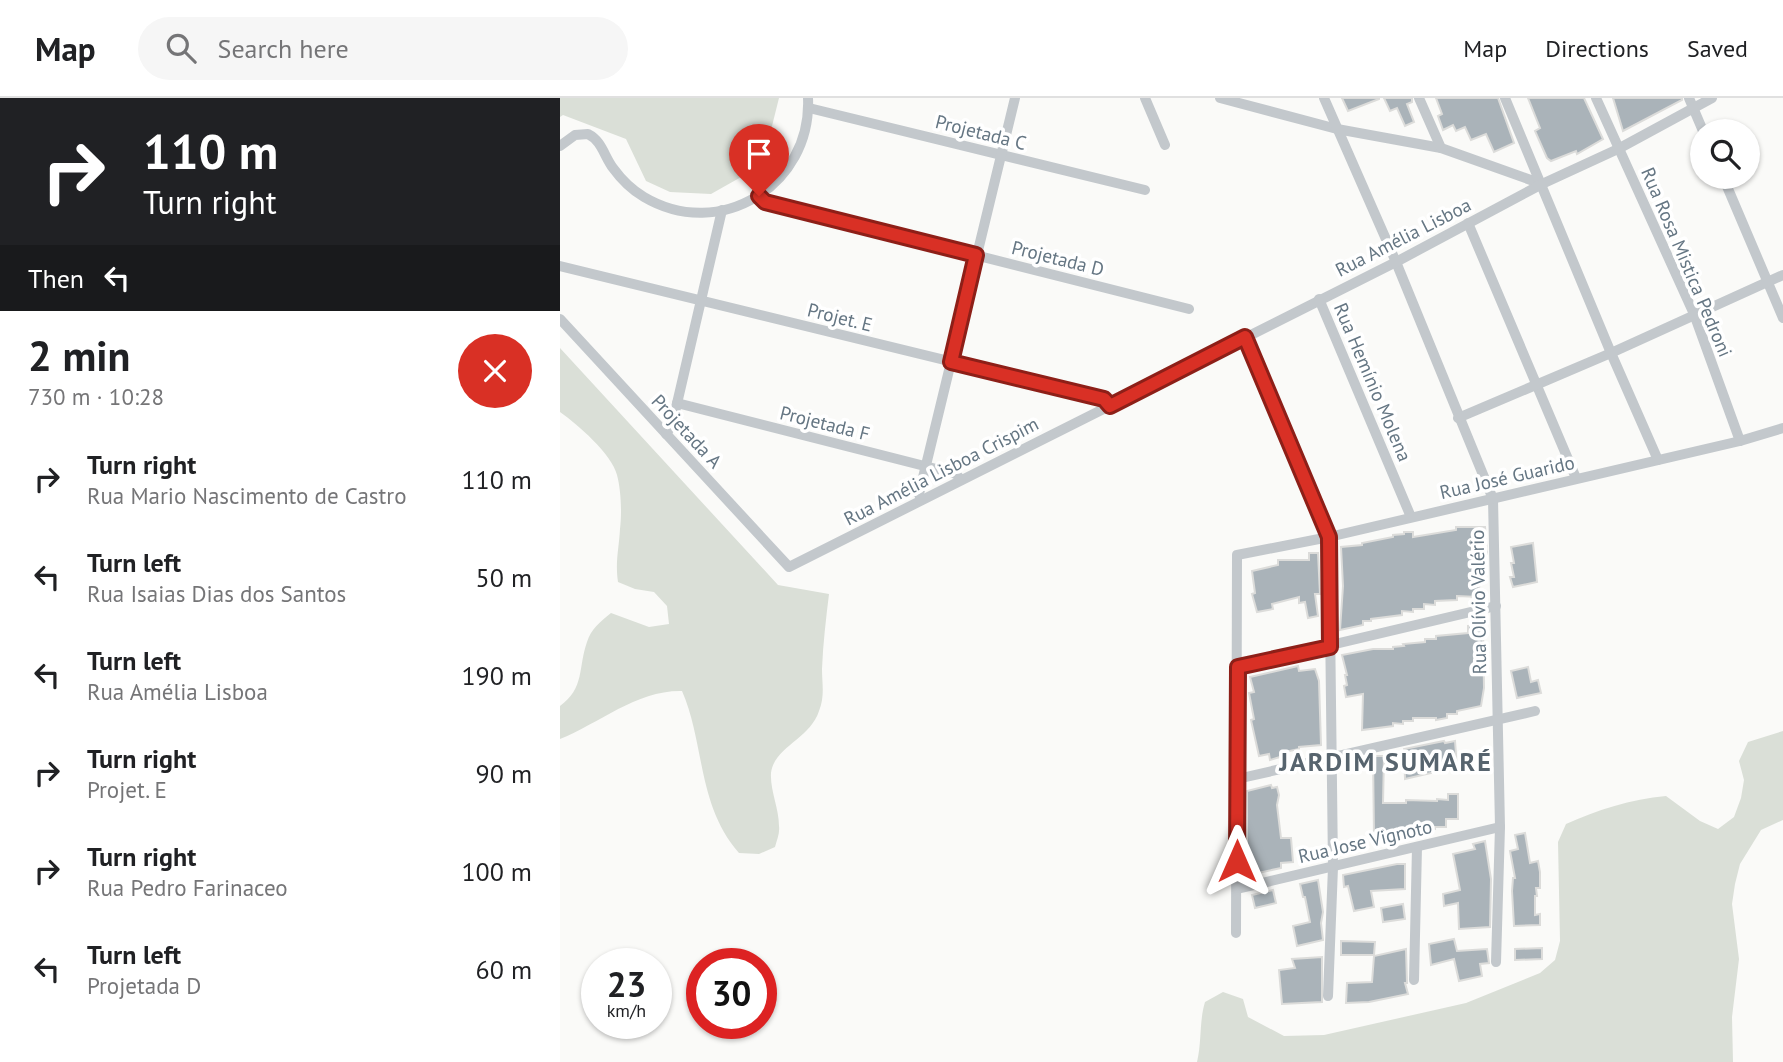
<!DOCTYPE html>
<html lang="en">
<head>
<meta charset="utf-8">
<style>
  body { margin:0; font-family:"PT Sans",sans-serif; background:#f6f6f6; color:#202124; height:100vh; display:flex; flex-direction:column; font-size:26px; white-space:nowrap }
  * { box-sizing:border-box; margin:0 }
  p { font-size:23px; color:#757577 }
  .icon { flex:none; width:38px; height:38px; fill:none; stroke:currentColor; stroke-width:2; stroke-linecap:round; stroke-linejoin:round }
  .map { position:relative; flex:1; overflow:hidden }
  .drawer { display:flex; flex-direction:column; background:#fff; width:560px }
  .drawer>* { flex:none }
  .top-card { background:#202124; color:#fff; overflow:hidden }
  .controls { position:absolute; left:1130px; top:21px; display:grid; gap:14px }
  .controls a { display:grid; place-items:center; width:70px; height:70px; border-radius:50%; background:#fff; box-shadow:0 2px 5px #0004; font-size:35px }
  .speed { position:absolute; left:21px; top:850px; display:flex; gap:14px; font-size:35px; font-weight:700; text-align:center }
  .speed>* { display:grid; place-content:center; width:91px; height:91px; border-radius:50%; background:#fff; box-shadow:0 2px 5px #0004; line-height:1 }
  .speed small { font-size:18px; font-weight:400 }
  .speed .limit { border:10px solid #d22; background:#fff; color:#111 }
  .pin { position:absolute; display:grid; place-items:center; width:60px; height:60px; color:#fff; margin:-72px -30px; border-radius:50% 50% 50% 0; rotate:-45deg; box-shadow:0 0 7px #0007 }
  .pin .icon { rotate:45deg }
  .me { position:absolute; width:77px; margin:-38px; rotate:0deg; stroke-linejoin:round; filter:drop-shadow(0 0 5px #0008) }
  .turn { display:flex; align-items:center; gap:24px; height:147px; padding:0 28px; font-size:32px }
  .turn .icon { width:91px; height:91px; stroke-width:2.5 }
  .turn b { display:block; font-size:49px; line-height:60px }
  .then { display:flex; align-items:center; height:66px; padding:0 28px; background:#0003; gap:14px; font-size:26px }
  .round { display:grid; place-items:center; flex:none; width:74px; height:74px; border-radius:37px; background:#f6f6f6 }
  .overview { display:flex; align-items:center; justify-content:space-between; height:119px; padding:0 28px }
  h1 { font-size:42px; font-weight:700; line-height:52px }
  ul { padding:0; list-style:none }
  li { display:flex; align-items:center; gap:21px; height:98px; padding:0 28px }
  li div { flex:1 }
  li b { display:block; font-size:26px }
  li em { font-style:normal }
  header { display:flex; align-items:center; gap:42px; box-sizing:border-box; height:98px; padding:0 35px; background:#fff; border-bottom:2px solid #e0e0e0 }
  header strong { font-size:33px }
  nav { display:flex; gap:38px; margin-inline-start:auto; font-size:24px }
  .search { width:490px; height:63px; background:#f6f6f6; display:flex; align-items:center; gap:18px; box-sizing:border-box; padding:0 24px; border-radius:38px; color:#757577; font-size:26px }
  main { display:flex; flex:1; min-height:0 }
  .map>svg:first-child { display:block }
  .green { fill:#dadfd7 }
  .building { fill:#aab3b9; stroke:#dcdcda; stroke-width:2 }
  .lines { fill:none; stroke-linecap:round; stroke-linejoin:round }
  .minor { stroke:#c3c8cc; stroke-width:10 }
  .route-casing { stroke:#8d1f18; stroke-width:18 }
  .route { stroke:#d93025; stroke-width:12 }
  .labels { text-anchor:middle; dominant-baseline:central; stroke-width:7; stroke-linejoin:round; paint-order:stroke }
  .street-label { font-size:19px; fill:#657683; stroke:#fff }
  .district-label { font-size:26px; font-weight:bold; letter-spacing:2px; fill:#57646e; stroke:#fff }
</style>
</head>
<body>
<header>
<strong>Map</strong>
<div class="search"><svg class="icon" aria-label="search" viewBox="0 0 24 24"><circle cx="10" cy="10" r="6"/><path d="M15 15l6 6"/></svg>Search here</div>
<nav><a>Map</a><a>Directions</a><a>Saved</a></nav>
</header>
<main>
<section class="drawer">
<div class="top-card">
<div class="turn"><svg class="icon" aria-label="right" viewBox="0 0 24 24"><path d="M7 20v-9h11M14 6l5 5-5 5"/></svg><div><b>110 m</b>Turn right</div></div>
<div class="then">Then<svg class="icon" aria-label="left" viewBox="0 0 24 24"><path d="M17 20v-9H6M10 6l-5 5 5 5"/></svg></div>
</div>
<div class="overview"><div><h1>2 min</h1><p>730 m · 10:28</p></div><a class="round" style="background:#d93025;color:#fff"><svg class="icon" aria-label="close" viewBox="0 0 24 24"><path d="M6 6l12 12M18 6L6 18"/></svg></a></div>
<ul>
<li><svg class="icon" aria-label="right" viewBox="0 0 24 24"><path d="M7 20v-9h11M14 6l5 5-5 5"/></svg><div><b>Turn right</b><p>Rua Mario Nascimento de Castro</p></div><em>110 m</em></li>
<li><svg class="icon" aria-label="left" viewBox="0 0 24 24"><path d="M17 20v-9H6M10 6l-5 5 5 5"/></svg><div><b>Turn left</b><p>Rua Isaias Dias dos Santos</p></div><em>50 m</em></li>
<li><svg class="icon" aria-label="left" viewBox="0 0 24 24"><path d="M17 20v-9H6M10 6l-5 5 5 5"/></svg><div><b>Turn left</b><p>Rua Amélia Lisboa</p></div><em>190 m</em></li>
<li><svg class="icon" aria-label="right" viewBox="0 0 24 24"><path d="M7 20v-9h11M14 6l5 5-5 5"/></svg><div><b>Turn right</b><p>Projet. E</p></div><em>90 m</em></li>
<li><svg class="icon" aria-label="right" viewBox="0 0 24 24"><path d="M7 20v-9h11M14 6l5 5-5 5"/></svg><div><b>Turn right</b><p>Rua Pedro Farinaceo</p></div><em>100 m</em></li>
<li><svg class="icon" aria-label="left" viewBox="0 0 24 24"><path d="M17 20v-9H6M10 6l-5 5 5 5"/></svg><div><b>Turn left</b><p>Projetada D</p></div><em>60 m</em></li>
</ul>
</section>
<div class="map">
<svg width="1223" height="964" viewBox="0 0 1223 964">
  <rect width="100%" height="100%" fill="#fafaf8"/>
  <g class="green">
    <polygon points="0,0 219,0 206,52 190,74 151,96 110,94 86,83 66,41 3,17 0,19"/>
    <path d="M0,250L218,487L269,496C266,521 263,545 262,571C262,586 265,598 259,613C250,641 214,649 211,675C210,693 219,710 219,728C220,735 217,742 215,749L199,756L179,755C137,707 145,646 122,593C77,592 40,625 0,641V608C25,590 18,569 27,544C31,531 40,524 51,515L89,529L109,526L107,508L94,494L75,491L58,484C55,463 59,451 60,431C62,415 61,392 57,377C52,356 17,326 0,314Z"/>
    <path d="M1223,633V722L1201,732L1180,766L1175,786L1172,806L1179,861L1172,919L1173,964H637C642,943 639,924 645,904L663,894L683,901L688,919L724,938L764,937L906,905L980,875L995,862L1000,843L998,744L1006,726C1037,712 1071,701 1106,698L1140,723L1158,731L1174,719L1181,700L1184,682L1179,663L1188,644Z"/>
  </g>
  <g class="building">
    <polygon points="782,0 819,0 819,1 788,13"/>
    <polygon points="824,0 852,0 852,4 847,6 854,24 845,28 837,10 830,13"/>
    <polygon points="876,0 938,0 954,45 934,54 926,36 911,42 905,29 896,33 893,27 883,32 878,18 882,16"/>
    <polygon points="968,0 1024,0 1043,41 1017,56 1016,53 991,63 987,60 975,33 980,30"/>
    <polygon points="1053,0 1122,0 1122,2 1063,33"/>
    <polygon points="896,429 925,429 927,456 920,457 919,499 897,498 897,502 875,503 875,507 864,506 864,511 853,511 853,514 842,513 842,517 811,521 811,523 803,523 803,527 780,532 783,488 781,449 802,447 802,445 833,439 833,437 844,436 844,434 853,434 853,439 896,432"/>
    <polygon points="973,445 977,484 953,489 950,479 954,479 951,465 954,465 951,449"/>
    <polygon points="749,455 758,455 760,496 755,496 758,518 748,520 745,504 739,505 739,499 712,506 713,511 697,514 692,496 695,495 692,473 718,467 718,462 749,462"/>
    <polygon points="923,527 924,590 921,608 897,613 897,616 887,616 887,620 876,622 876,620 853,620 853,623 843,623 843,626 833,625 833,628 802,632 803,596 786,599 784,588 787,587 785,577 787,577 782,557 813,551 833,551 833,549 844,548 843,546 865,544 865,541 876,541 876,538 908,535 908,528"/>
    <polygon points="738,568 739,573 755,571 759,583 761,647 739,649 739,651 720,655 720,659 710,662 709,656 699,658 691,622 694,621 689,595 694,594 690,579"/>
    <polygon points="968,569 971,584 978,582 981,595 957,600 951,573"/>
    <polygon points="884,643 885,645 895,643 897,669 845,681 844,651"/>
    <polygon points="813,658 824,658 823,705 846,705 846,702 877,703 877,701 888,702 888,696 898,696 898,721 886,721 886,729 875,729 875,731 865,732 834,732 834,736 814,738"/>
    <polygon points="711,687 712,690 717,689 719,697 717,707 721,740 731,740 733,764 721,765 721,770 698,775 697,768 688,770 687,763 687,693"/>
    <polygon points="965,735 970,765 978,763 980,774 980,790 976,790 977,798 975,798 975,817 980,816 980,827 954,828 952,793 953,780 955,780 950,753 958,751 955,737"/>
    <polygon points="925,743 931,781 930,829 899,831 898,805 884,808 883,796 900,792 893,756 915,751 913,746"/>
    <polygon points="837,766 845,766 845,791 811,793 814,809 794,813 788,788 784,789 783,777"/>
    <polygon points="758,782 763,814 761,825 763,842 737,848 733,828 750,824 745,799 743,799 740,786"/>
    <polygon points="713,792 716,805 695,810 692,797"/>
    <polygon points="843,806 845,821 823,824 821,810"/>
    <polygon points="894,841 897,853 927,851 929,865 920,866 922,878 899,883 894,861 871,867 869,846"/>
    <polygon points="781,843 815,844 814,857 781,857"/>
    <polygon points="982,850 982,861 955,862 955,851"/>
    <polygon points="846,851 847,885 845,885 848,896 809,904 786,905 787,885 812,884 814,858"/>
    <polygon points="762,859 762,904 722,906 719,872 735,870 732,861"/>
  </g>
  <g class="lines">
    <g class="minor">
      <polyline points="585,0 605,47"/>
      <polyline points="660,0 777,31 881,50 982,86"/>
      <polyline points="764,0 836,164 933,401 940,729 936,864"/>
      <polyline points="859,0 881,50"/>
      <polyline points="945,0 1051,255 1098,362"/>
      <polyline points="1036,0 1134,216 1180,343"/>
      <polyline points="1129,0 1143,33"/>
      <polyline points="249,10 585,92"/>
      <path d="M0,48L15,37L28,36C42,43 44,58 53,70C61,81 72,92 84,99C160,144 252,87 248,0"/>
      <polyline points="1163,79 1223,220"/>
      <polyline points="199,98 205,104 629,211"/>
      <polyline points="908,125 1016,380"/>
      <polyline points="0,168 544,301 549,308"/>
      <polyline points="759,201 851,419"/>
      <polyline points="0,221 229,469 836,164 982,86 1058,51 1152,0"/>
      <polyline points="685,239 769,439 773,769 768,898"/>
      <polyline points="117,305 396,376 401,382"/>
      <polyline points="898,320 1051,255 1223,177"/>
      <polyline points="106,336 112,327 162,112"/>
      <polyline points="361,402 359,396 455,0"/>
      <polyline points="678,569 936,508"/>
      <polyline points="677,681 975,613"/>
      <polyline points="677,791 940,729"/>
      <polyline points="676,835 677,457 769,439 1180,343 1223,330"/>
      <polyline points="854,882 857,749"/>
    </g>
  </g>
  <g class="lines">
    <g class="route-casing">
      <polyline id="route" points="199,98 205,104 416,157 391,264 544,301 550,308 685,239 769,439 770,549 678,569 677,763"/>
    </g>
    <use href="#route" class="route"/>
  </g>
  <g class="labels">
    <g class="street-label">
      <text transform="translate(421 34) rotate(14)">Projetada C</text>
      <text transform="translate(843 139) rotate(-27)">Rua Amélia Lisboa</text>
      <text transform="translate(498 160) rotate(14)">Projetada D</text>
      <text transform="translate(1127 164) rotate(67)">Rua Rosa Mistica Pedroni</text>
      <text transform="translate(280 219) rotate(14)">Projet. E</text>
      <text transform="translate(813 284) rotate(67)">Rua Hemínio Molena</text>
      <text transform="translate(265 325) rotate(14)">Projetada F</text>
      <text transform="translate(127 333) rotate(47)">Projetada A</text>
      <text transform="translate(381 373) rotate(-27)">Rua Amélia Lisboa Crispim</text>
      <text transform="translate(947 379) rotate(-13)">Rua José Guarido</text>
      <text transform="translate(918 504) rotate(-91)">Rua Olívio Valério</text>
      <text transform="translate(805 743) rotate(-13)">Rua Jose Vignoto</text>
    </g>
    <g class="district-label">
      <text x="826" y="663">JARDIM SUMARÉ</text>
    </g>
  </g>
</svg>
<div class="controls">
<a><svg class="icon" aria-label="search" viewBox="0 0 24 24"><circle cx="10" cy="10" r="6"/><path d="M15 15l6 6"/></svg></a>
</div>
<div class="speed"><div>23<small>km/h</small></div><div class="limit">30</div></div>
<div class="pin" style="left:199px;top:98px;background:#d93025"><svg class="icon" aria-label="arrive" viewBox="0 0 24 24"><path d="M6 21V4h12l-3 4 3 4H6"/></svg></div>
<svg class="me" style="left:677px;top:763px" viewBox="-20 -20 40 40"><path d="M0-17L14 15 0 8-14 15z" fill="#d93025" stroke="#fff" stroke-width="4"/></svg>
</div>
</main>
</body>
</html>
